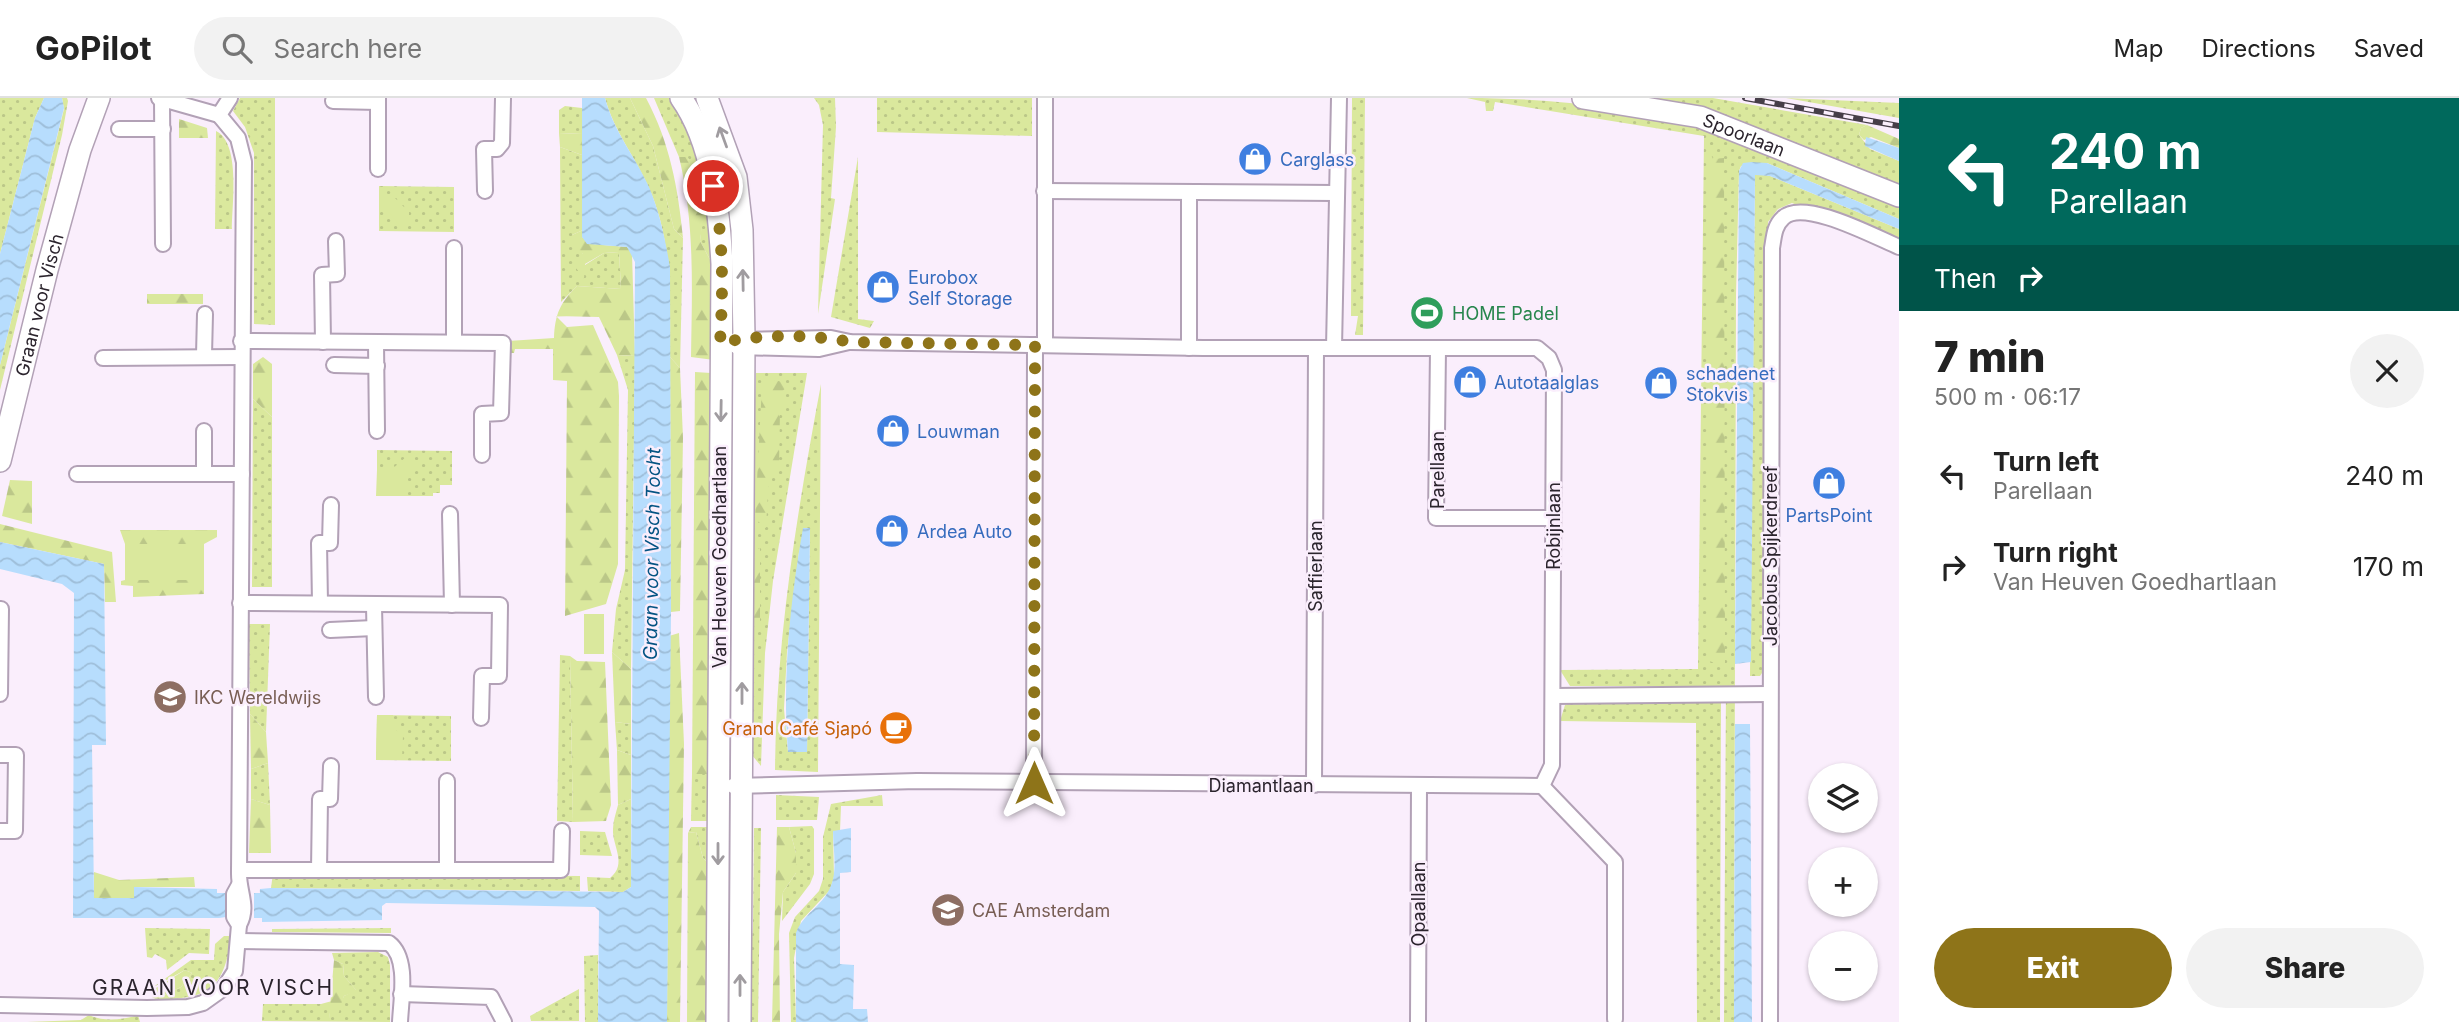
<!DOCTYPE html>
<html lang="en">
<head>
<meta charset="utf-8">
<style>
  body { margin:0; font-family:Inter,sans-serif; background:#f2f2f2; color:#222; height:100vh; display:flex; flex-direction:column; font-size:26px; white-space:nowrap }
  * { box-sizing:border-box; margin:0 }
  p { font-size:23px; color:#767676 }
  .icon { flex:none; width:38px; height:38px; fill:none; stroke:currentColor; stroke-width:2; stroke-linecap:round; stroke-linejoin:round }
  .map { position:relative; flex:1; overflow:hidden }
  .sheet { display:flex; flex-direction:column; background:#fff; width:560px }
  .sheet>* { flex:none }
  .guide { background:#00695c; color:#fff; overflow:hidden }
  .controls { position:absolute; left:1808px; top:665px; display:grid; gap:14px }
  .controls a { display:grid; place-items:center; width:70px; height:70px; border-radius:50%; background:#fff; box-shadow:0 2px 5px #0004; font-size:35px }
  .pin { position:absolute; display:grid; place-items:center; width:60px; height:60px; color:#fff; margin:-30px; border:4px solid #fff; border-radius:50%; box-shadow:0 2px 7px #0007 }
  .me { position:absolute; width:77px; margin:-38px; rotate:0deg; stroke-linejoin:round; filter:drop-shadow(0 0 5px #0008) }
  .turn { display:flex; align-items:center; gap:24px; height:147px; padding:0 35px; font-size:32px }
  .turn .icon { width:91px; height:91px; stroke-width:2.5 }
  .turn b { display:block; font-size:49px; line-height:60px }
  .then { display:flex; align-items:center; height:66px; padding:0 35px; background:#0003; gap:14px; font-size:26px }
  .round { display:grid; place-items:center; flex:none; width:74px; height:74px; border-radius:37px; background:#f2f2f2 }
  .overview { display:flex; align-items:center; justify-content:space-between; height:119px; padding:0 35px }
  h1 { font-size:42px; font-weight:800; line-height:52px }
  .button { display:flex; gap:14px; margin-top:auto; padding:14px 35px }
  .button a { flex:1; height:80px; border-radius:42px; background:#8e7419; color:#fff; font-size:28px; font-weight:800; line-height:80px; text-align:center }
  .button a+a { background:#f2f2f2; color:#222 }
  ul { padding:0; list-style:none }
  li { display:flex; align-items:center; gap:21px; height:91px; padding:0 35px }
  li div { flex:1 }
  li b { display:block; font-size:26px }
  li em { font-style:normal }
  header { display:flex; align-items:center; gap:42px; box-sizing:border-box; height:98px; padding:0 35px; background:#fff; border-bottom:2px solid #e0e0e0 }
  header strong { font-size:33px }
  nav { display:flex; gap:38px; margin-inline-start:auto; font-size:24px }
  .search { width:490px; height:63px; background:#f2f2f2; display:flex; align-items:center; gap:18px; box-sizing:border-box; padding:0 24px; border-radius:38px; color:#767676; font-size:26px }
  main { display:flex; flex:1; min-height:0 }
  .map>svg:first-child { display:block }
  .grass { fill:url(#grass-dots); fill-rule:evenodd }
  .forest { fill:url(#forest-firs) }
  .park { fill:#dae89d }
  .water { fill:url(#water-waves) }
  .pier { fill:#faeefc }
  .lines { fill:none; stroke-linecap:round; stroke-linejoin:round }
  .street-casing { stroke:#b2a1b6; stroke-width:18 }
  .secondary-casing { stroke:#b2a1b6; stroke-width:24 }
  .street { stroke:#fff; stroke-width:14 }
  .secondary { stroke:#fff; stroke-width:21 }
  .rail-casing { stroke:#463e48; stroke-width:6 }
  .rail { stroke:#faeefc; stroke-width:3.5; stroke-dasharray:10; stroke-linecap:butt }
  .oneway { stroke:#a09ca0 }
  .route { stroke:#8e7419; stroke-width:12; stroke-dasharray:0 21.6 }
  .labels { text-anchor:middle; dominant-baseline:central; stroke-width:5; stroke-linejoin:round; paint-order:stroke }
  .street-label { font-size:18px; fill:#2b242d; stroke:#faeefc }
  .shop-label { font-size:18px; fill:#366cbe; stroke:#faeefc; text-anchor:start }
  .leisure-label { font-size:18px; fill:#27864d; stroke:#faeefc; text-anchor:start }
  .education-label { font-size:18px; fill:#785e54; stroke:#faeefc; text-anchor:start }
  .food-label { font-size:18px; fill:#c56008; stroke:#faeefc; text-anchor:end }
  .water-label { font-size:19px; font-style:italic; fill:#035383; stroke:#faeefc }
  .quarter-label { font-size:21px; letter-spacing:2px; fill:#2b242d; stroke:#faeefc }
</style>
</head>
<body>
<header>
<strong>GoPilot</strong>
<div class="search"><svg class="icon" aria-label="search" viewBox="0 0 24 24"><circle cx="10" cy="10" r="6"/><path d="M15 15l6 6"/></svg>Search here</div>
<nav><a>Map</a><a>Directions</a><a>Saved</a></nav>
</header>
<main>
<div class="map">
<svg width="1899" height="924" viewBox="0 0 1899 924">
  <defs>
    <pattern id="grass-dots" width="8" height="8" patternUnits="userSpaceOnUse" patternTransform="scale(1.75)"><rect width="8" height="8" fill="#dae89d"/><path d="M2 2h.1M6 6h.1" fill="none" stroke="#bbc788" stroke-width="1.8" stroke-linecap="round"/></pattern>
    <pattern id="forest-firs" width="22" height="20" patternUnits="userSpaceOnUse" patternTransform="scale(1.75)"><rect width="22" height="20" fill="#dae89d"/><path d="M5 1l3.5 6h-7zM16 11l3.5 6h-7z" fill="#bbc788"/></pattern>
    <pattern id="water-waves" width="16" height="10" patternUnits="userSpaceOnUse" patternTransform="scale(1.75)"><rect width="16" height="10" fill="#b7ddfd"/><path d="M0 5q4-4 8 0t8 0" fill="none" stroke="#9ebed9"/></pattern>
  </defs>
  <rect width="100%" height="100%" fill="#faeefc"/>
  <g class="grass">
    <polygon points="0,0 44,0 35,20 0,156"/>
    <polygon points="62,0 67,0 68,3 62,37 0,292 0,267 64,11"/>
    <polygon points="240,0 275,0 275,227 254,226 254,55 245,29 233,13"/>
    <path d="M605,0H630L653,48L674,131L683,140L680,270L670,259C670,201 673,142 648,88C634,57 614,33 605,0Z"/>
    <path d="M654,0H673C704,58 709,105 714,169L700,143L703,115L691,100L692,75L688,60L679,59Z"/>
    <polygon points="814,0 835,0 836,29 831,100 835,101 818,216 823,27 819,7"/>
    <polygon points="877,0 1032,0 1032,38 877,34"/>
    <polygon points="1352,0 1365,0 1363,237 1355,237 1358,218 1351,218"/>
    <path d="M1467,0C1546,0 1628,8 1704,32C1770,53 1835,82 1899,107V121L1767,65L1741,68L1739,73L1736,198L1734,924H1724L1726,588H1570L1560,572L1698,571L1704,38L1495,4L1493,13H1486L1485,4Z"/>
    <polygon points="1628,0 1713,0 1867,27 1861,30 1859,37 1870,51 1899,63 1899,90 1760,31"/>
    <polygon points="1786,0 1899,5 1899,20"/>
    <polygon points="565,8 582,10 582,36 559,35 559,12"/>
    <path d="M216,33C241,45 232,107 232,131H215Z"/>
    <polygon points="560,49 582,57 583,132 572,137 583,156 585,167 604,155 619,154 621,191 577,188 561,204"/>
    <polygon points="858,59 858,221 874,223 870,230 831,219"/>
    <polygon points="1755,76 1770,78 1899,131 1899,146 1792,105 1778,111 1768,124 1764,572 1760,578 1750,578"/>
    <polygon points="379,88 454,89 454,134 379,133"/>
    <polygon points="617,257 635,258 631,571 612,554 616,511 625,472 628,292"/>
    <polygon points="756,275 807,275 773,483 765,555 761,668 751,656 752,377"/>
    <path d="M821,286L818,674L775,672C776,541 797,415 821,286ZM810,430L807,654H788L784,611L787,554L799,454Z"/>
    <polygon points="253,301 272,319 272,489 252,489"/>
    <polygon points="377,352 452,353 452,387 440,387 440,395 433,395 433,398 408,398 408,380 391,372 377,372"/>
    <polygon points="249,526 270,526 266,634 250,616"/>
    <polygon points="560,557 570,558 573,724 557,723"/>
    <polygon points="1721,603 1720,924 1697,924 1696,625 1560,623 1565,607 1571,605"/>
    <polygon points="377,617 451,618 451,663 376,662"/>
    <polygon points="615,624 631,626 631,657 617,652"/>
    <polygon points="268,665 270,707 251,701 251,671"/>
    <polygon points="692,676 708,676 712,723 691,723"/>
    <polygon points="776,697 819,699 817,722 776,722"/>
    <polygon points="882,697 883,708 841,708 840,733 833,734 834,779 830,792 801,823 794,860 796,924 791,924 789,835 795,819 819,793 823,781 823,739 831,706"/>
    <path d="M631,701V789L623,794L588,793L587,779L610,780C628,766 612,748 613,731C613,723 616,715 618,707Z"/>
    <polygon points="812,728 814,731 814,776 810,786 782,823 783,794 796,775 796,755 789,729"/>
    <polygon points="691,729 712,729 711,768 703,760 696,734 688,735"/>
    <polygon points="724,729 735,729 733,924 722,924"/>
    <polygon points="754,730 761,730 758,924 746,924 753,827"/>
    <polygon points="580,733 605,734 612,758 580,757"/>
    <polygon points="273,775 580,778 580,793 271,790"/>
    <polygon points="145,830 210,831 209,856 189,855 167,872 166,862 155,856 152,860 147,859"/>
    <polygon points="391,830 391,835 272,834 272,831"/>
    <path d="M224,838H231C225,891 207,902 156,901L181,889L192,875L185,872L152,890L191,862H214L215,846Z"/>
    <polygon points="378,854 388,859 390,867 390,924 262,923 263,906 321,906 332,903 329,920 339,909 344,898 356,892 344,878 343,866 334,862 332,855"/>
    <polygon points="598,857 598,924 585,924 584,858"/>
    <polygon points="579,891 579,923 531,923 530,918"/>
    <path d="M89,917C103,924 123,922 138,917L140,924H27L81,922Z"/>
  </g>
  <g class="forest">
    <path d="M630,0H646C670,45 678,90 683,140L674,131L653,48Z"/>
    <polygon points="179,21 207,30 208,40 179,40"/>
    <polygon points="1867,27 1899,41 1899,50 1871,39 1864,42 1859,37 1861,30"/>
    <polygon points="559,35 582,36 582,57 560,49"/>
    <polygon points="1709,52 1713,61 1724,60 1725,568 1709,563"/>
    <path d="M679,59H688L692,74L691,100L704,115L700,143L714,169V262L691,259C692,191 695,125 679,59Z"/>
    <path d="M583,132L582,139L603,147L627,149L632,155L635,258L617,257L599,219L556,218L567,229L593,227L618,284L619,298L618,466L606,506L565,518L567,283L553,282V251H515L514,255H509L508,243L554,240C555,216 560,205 577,188L621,191L619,154L604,155L585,166L584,181L576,170L583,156L572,146V137Z"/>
    <rect x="147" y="196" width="56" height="10"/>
    <polygon points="263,259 272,266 272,319 253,301 253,266"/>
    <polygon points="670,259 680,270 683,340 680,513 671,514"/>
    <polygon points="695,274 711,275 708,676 692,676"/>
    <polygon points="770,281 791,286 780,295 790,308 780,313 779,367 769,374 766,430 755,421 762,288"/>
    <polygon points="10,382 32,383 32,426 2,418"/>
    <polygon points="0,426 112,454 116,504 105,504 104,466 0,444"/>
    <polygon points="120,432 217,432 217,439 204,446 125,446"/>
    <polygon points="760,450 760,527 753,528 754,453"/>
    <polygon points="204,482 204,496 133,499 133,488 121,487 121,483 125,482"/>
    <polygon points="679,535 684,646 680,924 667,924 669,538"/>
    <polygon points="612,554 631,571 631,626 615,624"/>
    <polygon points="570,558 577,563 605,564 611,707 606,723 573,724"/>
    <polygon points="250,616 266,634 268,665 251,671"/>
    <polygon points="617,652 631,657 631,701 618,707"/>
    <polygon points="251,701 270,707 271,755 249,755"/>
    <polygon points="777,729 789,729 796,755 796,775 783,794 779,836 780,924 772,924"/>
    <polygon points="696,734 703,760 711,768 712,924 687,924 688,735"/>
    <polygon points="94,774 119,782 194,779 195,789 135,789 134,800 94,800"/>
    <polygon points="334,862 343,866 344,878 357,893 344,898 338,917 329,920"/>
    <polygon points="185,872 192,875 181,889 156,901 152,899 156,890"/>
  </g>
  <g class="park">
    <polygon points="379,98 393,98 409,114 409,127 399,127 389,114 379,114"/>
    <polygon points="406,359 418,371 408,380 408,398 376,398 377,372 391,372"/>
    <rect x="125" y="446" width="79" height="36"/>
    <rect x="584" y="516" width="20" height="40"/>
    <polygon points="377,617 393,617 393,629 403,638 402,662 376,662"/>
  </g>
  <g class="water">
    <polygon points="44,0 62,0 64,10 0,267 0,156 35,20"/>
    <path d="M582,0H605C614,34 635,58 649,89C660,115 665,141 670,169L671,514L667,924H598L599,813L595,809L386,805L382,808V822L262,824L261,820H73L74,495L62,486L0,471V444L104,466L106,647H92L94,800H134V789L217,791V795H259L260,791L271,790L623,794L631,789L635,164L627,149L587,146L582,139Z"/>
    <polygon points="1866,39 1899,50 1899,63 1865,48"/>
    <polygon points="1752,64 1767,65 1899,121 1899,131 1770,78 1755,77 1751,564 1735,566 1739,73 1743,65"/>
    <path d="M803,430H810L807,654H788C782,580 790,504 803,430Z"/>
    <polygon points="1735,626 1750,626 1752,924 1734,924"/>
    <path d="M851,730V774L840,775V866L854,867L853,911H867L868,924H796V835C803,816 822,808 830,790C838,774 833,751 833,733Z"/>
  </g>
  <polygon class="pier" points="217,787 220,791 256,791 259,787 260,795 254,795 254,820 262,820 262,828 259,824 219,823 219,820 226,819 225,795 217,795"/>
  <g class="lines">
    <g class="street-casing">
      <g id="street">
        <polyline points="159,0 219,17"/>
        <path d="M230,0L219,17L238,40L244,64L239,776C239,795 249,809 239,827"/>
        <polyline points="378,0 378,71"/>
        <polyline points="1045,0 1045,247"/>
        <polyline points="162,1 163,146"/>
        <polyline points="333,3 378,4"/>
        <polyline points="119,31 163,31"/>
        <polyline points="485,93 484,51 497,51 502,45 503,0"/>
        <polyline points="1044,93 1335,95"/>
        <polyline points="454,150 454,244"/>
        <polyline points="736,242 831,240 850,244 1203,250 1537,250 1549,260 1554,272 1552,667 1542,688"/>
        <polyline points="241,243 503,245 501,315 482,316 482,357"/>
        <polyline points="323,244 322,177 337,176 336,143"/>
        <polyline points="376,245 377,333"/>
        <polyline points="737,249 819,251 849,244"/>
        <polyline points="1189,250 1189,95"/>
        <polyline points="1334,250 1339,0"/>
        <polyline points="1438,251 1436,420 1553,420"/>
        <polyline points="204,257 205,216"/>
        <polyline points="103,260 241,259"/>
        <polyline points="334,267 377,268"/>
        <polyline points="204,333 204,375"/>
        <polyline points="77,376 242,376"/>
        <polyline points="450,416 452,507"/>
        <polyline points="240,505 500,507 499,578 482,578 481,620"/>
        <polyline points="320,505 319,445 330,445 331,407"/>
        <polyline points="374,508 376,599"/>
        <polyline points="330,532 374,530"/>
        <polyline points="0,596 1,511"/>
        <polyline points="1553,598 1769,596"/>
        <polyline points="0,657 16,657 15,733 0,733"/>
        <polyline points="1034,685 1035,247"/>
        <polyline points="1314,687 1316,250"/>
        <polyline points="733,688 917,683 1542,688 1615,764 1615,921"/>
        <polyline points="239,772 561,772 562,733"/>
        <polyline points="319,772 320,701 330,701 331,668"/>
        <polyline points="447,772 447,683"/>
        <path d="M239,843L389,845C409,860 401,901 400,924"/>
        <polyline points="401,896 491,899 504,924"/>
        <polyline points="0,907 147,910 188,909 203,905 224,890 235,873 239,827 234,819 234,796 239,787"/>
        <polyline points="1418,924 1419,688"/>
        <path d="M1770,924L1772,150C1774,139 1774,128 1783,120C1803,100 1875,139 1899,149"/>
      </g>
    </g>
    <g class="secondary-casing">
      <g id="secondary">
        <path d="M681,0C713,45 719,113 722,166L717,924"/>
        <polyline points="707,0 736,79 742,132 744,240 740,924"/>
        <path id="s1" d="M1583,0L1700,19L1899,98"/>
        <path id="s2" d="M0,363L47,172L80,52L99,0"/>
      </g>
    </g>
    <use href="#street" class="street"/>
    <use href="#secondary" class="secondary"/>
    <g class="rail-casing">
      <polyline id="rail" points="1745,0 1899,28"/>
    </g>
    <use href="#rail" class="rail"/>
  </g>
  <defs><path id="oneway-shaft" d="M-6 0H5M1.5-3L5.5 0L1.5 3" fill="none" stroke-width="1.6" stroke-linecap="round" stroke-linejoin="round" transform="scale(1.75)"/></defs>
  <g class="oneway">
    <use href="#oneway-shaft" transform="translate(723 39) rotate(-110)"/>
    <use href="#oneway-shaft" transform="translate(743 182) rotate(-91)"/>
    <use href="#oneway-shaft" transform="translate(721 313) rotate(91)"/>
    <use href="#oneway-shaft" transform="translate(742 595) rotate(-90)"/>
    <use href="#oneway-shaft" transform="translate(718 756) rotate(90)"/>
    <use href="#oneway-shaft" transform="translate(740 887) rotate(-90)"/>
  </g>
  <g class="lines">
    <path class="route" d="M713,88C724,140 723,193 720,245C760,236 810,236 850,244L1035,247L1034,685"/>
  </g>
  <defs>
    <g id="shop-disc" transform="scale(1.75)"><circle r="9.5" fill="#3f7fe0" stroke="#faeefc"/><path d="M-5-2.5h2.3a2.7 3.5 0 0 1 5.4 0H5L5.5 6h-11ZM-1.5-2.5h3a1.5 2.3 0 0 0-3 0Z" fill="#fff"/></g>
    <g id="stadium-disc" transform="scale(1.75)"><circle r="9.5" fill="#2e9e5b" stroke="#faeefc"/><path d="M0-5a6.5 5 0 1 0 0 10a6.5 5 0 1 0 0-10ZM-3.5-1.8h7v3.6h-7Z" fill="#fff"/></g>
    <g id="school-disc" transform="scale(1.75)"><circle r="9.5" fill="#8d6e63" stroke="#faeefc"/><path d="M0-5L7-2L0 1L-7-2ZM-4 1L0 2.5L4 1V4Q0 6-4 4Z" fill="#fff"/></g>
    <g id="cafe-disc" transform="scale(1.75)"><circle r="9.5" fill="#e8710a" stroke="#faeefc"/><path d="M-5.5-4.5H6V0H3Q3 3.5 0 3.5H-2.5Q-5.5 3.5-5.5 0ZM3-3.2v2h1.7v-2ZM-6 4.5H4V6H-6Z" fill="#fff"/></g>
  </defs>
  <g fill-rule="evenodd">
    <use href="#shop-disc" x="1255" y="61"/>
    <use href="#shop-disc" x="883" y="189"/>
    <use href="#stadium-disc" x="1427" y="215"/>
    <use href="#shop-disc" x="1470" y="284"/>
    <use href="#shop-disc" x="1661" y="285"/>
    <use href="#shop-disc" x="893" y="333"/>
    <use href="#shop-disc" x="1829" y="385"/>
    <use href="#shop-disc" x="892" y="433"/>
    <use href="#school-disc" x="170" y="599"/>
    <use href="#cafe-disc" x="896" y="630"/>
    <use href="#school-disc" x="948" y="812"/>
  </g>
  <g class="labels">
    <g class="street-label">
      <text stroke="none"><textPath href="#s1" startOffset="166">Spoorlaan</textPath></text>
      <text stroke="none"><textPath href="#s2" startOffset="161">Graan voor Visch</textPath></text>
      <text transform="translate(1437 372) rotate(-90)">Parellaan</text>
      <text transform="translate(1553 428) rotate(-90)">Robijnlaan</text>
      <text transform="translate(1770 458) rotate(-90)">Jacobus Spijkerdreef</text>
      <text transform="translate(719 459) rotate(-90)">Van Heuven Goedhartlaan</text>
      <text transform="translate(1315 468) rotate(-90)">Saffierlaan</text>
      <text x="1261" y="687">Diamantlaan</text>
      <text transform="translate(1418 806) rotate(-90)">Opaallaan</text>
    </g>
    <g class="shop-label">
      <text x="1280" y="61">Carglass</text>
      <text x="908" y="179">Eurobox<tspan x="908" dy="21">Self Storage</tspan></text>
      <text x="1686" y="275">schadenet<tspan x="1686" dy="21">Stokvis</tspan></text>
      <text x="1494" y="284">Autotaalglas</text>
      <text x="917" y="333">Louwman</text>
      <text x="1829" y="417" text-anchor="middle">PartsPoint</text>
      <text x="917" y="433">Ardea Auto</text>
    </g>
    <g class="leisure-label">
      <text x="1452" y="215">HOME Padel</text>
    </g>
    <g class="education-label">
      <text x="194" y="599">IKC Wereldwijs</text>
      <text x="972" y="812">CAE Amsterdam</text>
    </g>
    <g class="food-label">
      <text x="872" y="630">Grand Café Sjapó</text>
    </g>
    <g class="water-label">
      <text transform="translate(652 456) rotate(-89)">Graan voor Visch Tocht</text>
    </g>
    <g class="quarter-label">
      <text x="213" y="889">GRAAN VOOR VISCH</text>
    </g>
  </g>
</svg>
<div class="controls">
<a><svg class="icon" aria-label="layers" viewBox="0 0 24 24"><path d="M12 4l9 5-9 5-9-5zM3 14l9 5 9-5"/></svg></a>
<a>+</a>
<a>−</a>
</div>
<div class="pin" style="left:713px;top:88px;background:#d93025"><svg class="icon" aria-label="arrive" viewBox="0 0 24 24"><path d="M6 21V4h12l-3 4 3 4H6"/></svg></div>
<svg class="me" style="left:1034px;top:685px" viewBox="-20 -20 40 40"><path d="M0-17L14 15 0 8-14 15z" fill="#8e7419" stroke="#fff" stroke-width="4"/></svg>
</div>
<section class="sheet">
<div class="guide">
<div class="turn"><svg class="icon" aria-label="left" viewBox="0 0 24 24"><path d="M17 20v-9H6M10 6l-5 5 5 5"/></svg><div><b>240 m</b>Parellaan</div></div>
<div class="then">Then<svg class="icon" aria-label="right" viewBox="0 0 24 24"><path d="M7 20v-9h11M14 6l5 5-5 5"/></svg></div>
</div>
<div class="overview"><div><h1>7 min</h1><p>500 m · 06:17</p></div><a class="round"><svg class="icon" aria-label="close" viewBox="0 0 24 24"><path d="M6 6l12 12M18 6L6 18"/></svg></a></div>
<ul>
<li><svg class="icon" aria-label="left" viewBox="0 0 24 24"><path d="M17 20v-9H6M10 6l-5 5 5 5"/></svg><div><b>Turn left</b><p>Parellaan</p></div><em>240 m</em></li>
<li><svg class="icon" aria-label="right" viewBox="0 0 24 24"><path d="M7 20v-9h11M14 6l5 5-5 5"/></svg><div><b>Turn right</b><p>Van Heuven Goedhartlaan</p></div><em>170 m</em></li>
</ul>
<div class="button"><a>Exit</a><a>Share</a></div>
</section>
</main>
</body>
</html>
